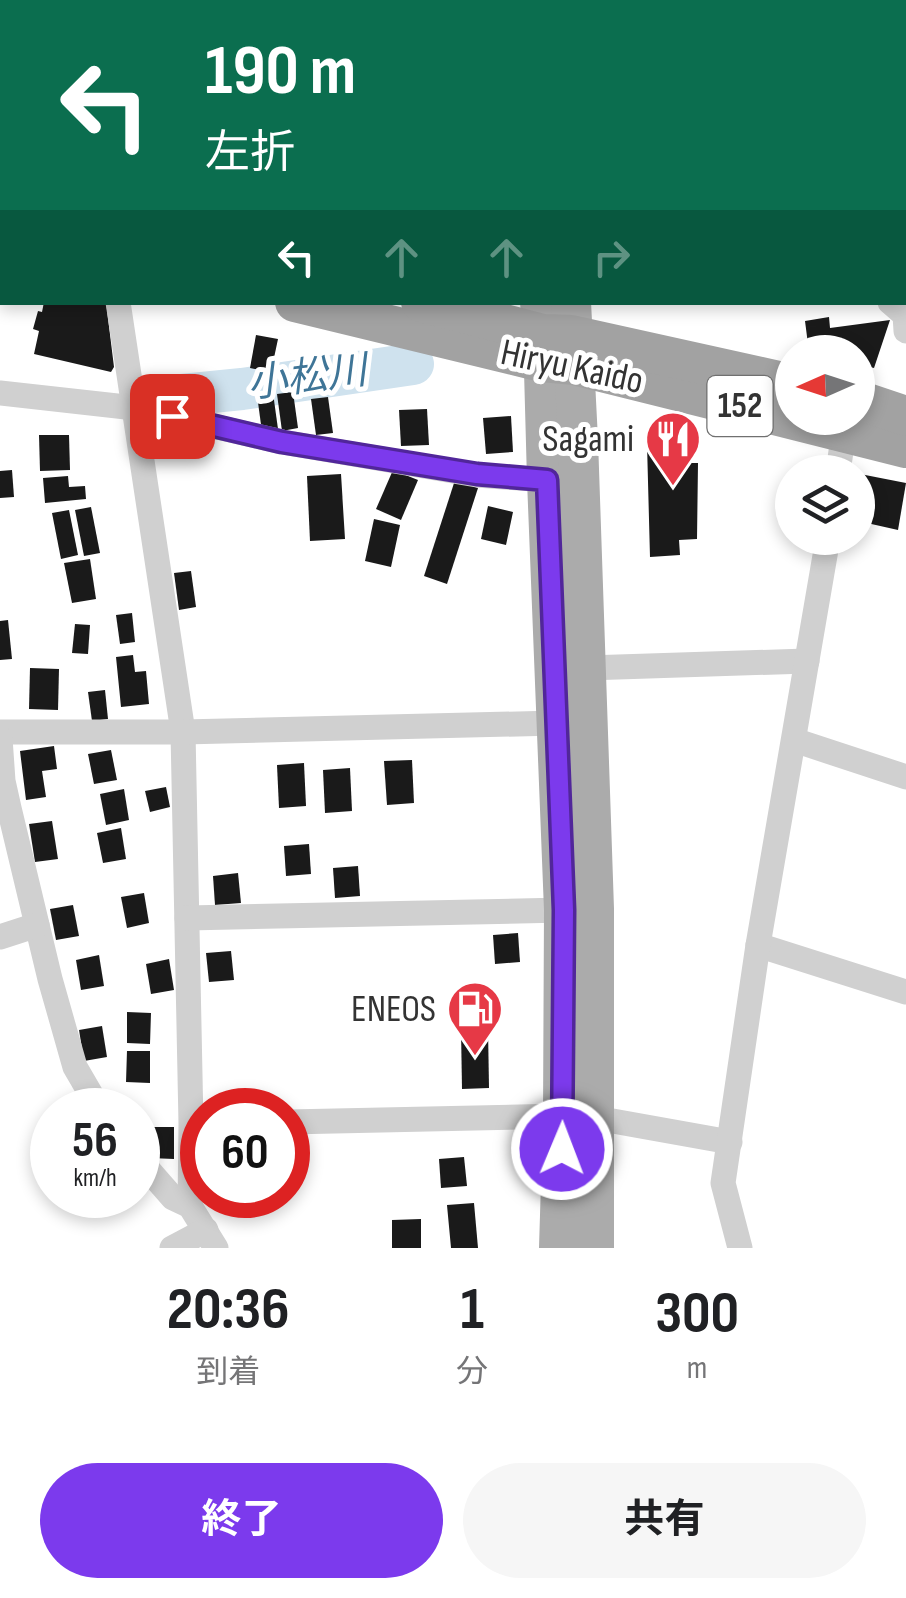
<!DOCTYPE html>
<html lang="ja">
<head>
<meta charset="utf-8">
<style>
  body { margin:0; font-family:"Sofia Sans Condensed","Noto Sans JP",sans-serif; background:#f6f6f6; color:#202124; height:100vh; display:flex; flex-direction:column; font-size:38px; white-space:nowrap }
  * { box-sizing:border-box; margin:0 }
  p { font-size:32px; color:#757577 }
  .icon { flex:none; width:55px; height:55px; fill:none; stroke:currentColor; stroke-width:2; stroke-linecap:round; stroke-linejoin:round }
  .map { position:relative; height:1248px; overflow:hidden }
  .panel { display:flex; flex-direction:column; background:#fff; flex:1 }
  .panel>* { flex:none }
  .banner { position:absolute; left:0px; top:0px; width:908px; height:305px; box-shadow:0 5px 15px #0003; background:#0b6e4f; color:#fff; overflow:hidden }
  .needle { width:65px; rotate:267deg }
  .fabs { position:absolute; left:775px; top:335px; display:grid; gap:20px }
  .fabs a { display:grid; place-items:center; width:100px; height:100px; border-radius:50%; background:#fff; box-shadow:0 5px 15px #0003; font-size:50px }
  .speed { position:absolute; left:30px; top:1088px; display:flex; gap:20px; font-size:50px; font-weight:700; text-align:center }
  .speed>* { display:grid; place-content:center; width:130px; height:130px; border-radius:50%; background:#fff; box-shadow:0 5px 15px #0003; line-height:1 }
  .speed small { font-size:25px; font-weight:400 }
  .speed .limit { border:15px solid #d22; background:#fff; color:#111 }
  .pin { position:absolute; display:grid; place-items:center; width:85px; height:85px; color:#fff; margin:-42px; border-radius:20px; box-shadow:0 5px 15px #0006 }
  .me { position:absolute; width:110px; margin:-55px; rotate:1deg; stroke-linejoin:round; filter:drop-shadow(0 0 8px #0008) }
  .turn { display:flex; align-items:center; gap:35px; height:210px; padding:0 40px; font-size:45px }
  .turn .icon { width:130px; height:130px; stroke-width:2.5 }
  .turn b { display:block; font-size:70px; line-height:85px }
  .lanes { display:flex; align-items:center; height:95px; padding:0 40px; background:#0003; justify-content:center; gap:50px; direction:ltr }
  .lanes .off { opacity:.35 }
  .eta { display:flex; justify-content:space-evenly; align-items:center; height:170px; text-align:center }
  .eta b { font-size:60px; font-weight:700; line-height:70px }
  .primary-button { display:flex; gap:20px; margin-top:auto; padding:20px 40px }
  .primary-button a { flex:1; height:115px; border-radius:60px; background:#7c3aed; color:#fff; font-size:40px; font-weight:700; line-height:115px; text-align:center }
  .primary-button a+a { background:#f6f6f6; color:#202124 }
  .map>svg:first-child { display:block }
  .lines { fill:none; stroke-linecap:round; stroke-linejoin:round }
  .river { stroke:#cfe2ee; stroke-width:42 }
  .building { fill:#1a1a1a }
  .minor { stroke:#d0d0d0; stroke-width:25 }
  .primary { stroke:#ababab; stroke-width:40 }
  .trunk { stroke:#a2a2a2; stroke-width:40 }
  .route-casing { stroke:#51269a; stroke-width:25 }
  .route { stroke:#7c3aed; stroke-width:18 }
  .labels { text-anchor:middle; dominant-baseline:central; stroke-width:10; stroke-linejoin:round; paint-order:stroke }
  .shield { fill:#fff; stroke:#707070; stroke-width:2.5 }
  .shield-label { font-size:35px; font-weight:bold; fill:#333 }
  .street-label { font-size:38px; fill:#333; stroke:#fff }
  .poi-label { font-size:38px; fill:#333; stroke:#fff; text-anchor:end }
  .water-label { font-size:40px; font-style:italic; fill:#3f7597; stroke:#fff }
</style>
</head>
<body>
<div class="map">
<svg width="906" height="1248" viewBox="0 0 906 1248">
  <rect width="100%" height="100%" fill="#fff"/>
  <g class="lines">
    <polyline class="river" points="142,399 242,389 413,364"/>
  </g>
  <g class="building">
    <polygon points="44,302 106,302 114,367 111,372 34,354 39,331 33,329 38,311 42,312"/>
    <polygon points="829,317 830,328 890,320 874,368 858,364 858,352 809,352 805,321"/>
    <polygon points="256,335 278,339 271,372 250,368"/>
    <polygon points="293,392 298,428 282,431 277,394"/>
    <polygon points="273,393 278,429 262,432 257,395"/>
    <polygon points="328,397 333,433 316,435 311,399"/>
    <polygon points="427,409 429,445 401,446 399,410"/>
    <polygon points="511,416 513,452 486,454 483,418"/>
    <polygon points="39,435 69,435 70,470 40,471"/>
    <polygon points="669,443 669,450 677,450 677,443 685,443 686,463 698,463 697,539 679,540 680,555 650,557 647,444"/>
    <polygon points="12,470 14,497 0,498 0,471"/>
    <polygon points="393,470 418,480 401,520 376,509"/>
    <polygon points="341,474 345,539 310,541 307,476"/>
    <polygon points="860,474 906,483 898,530 858,521 858,488"/>
    <polygon points="68,476 69,487 85,486 86,499 45,503 43,478"/>
    <polygon points="455,480 478,488 447,584 424,576"/>
    <polygon points="488,506 513,512 506,545 481,539"/>
    <polygon points="91,507 100,553 84,556 75,510"/>
    <polygon points="69,510 78,555 61,559 52,513"/>
    <polygon points="374,519 400,525 391,567 365,561"/>
    <polygon points="90,559 96,599 72,603 64,563"/>
    <polygon points="191,571 196,607 179,610 174,573"/>
    <polygon points="132,613 135,642 120,644 116,615"/>
    <polygon points="8,620 12,659 0,660 0,621"/>
    <polygon points="75,624 90,625 88,654 72,653"/>
    <polygon points="133,655 135,672 146,671 149,704 121,707 116,657"/>
    <polygon points="30,668 59,669 58,710 29,709"/>
    <polygon points="105,690 108,719 92,721 88,692"/>
    <polygon points="54,746 57,769 42,771 46,797 26,800 20,751"/>
    <polygon points="111,750 117,780 94,784 88,754"/>
    <polygon points="412,760 414,803 387,805 384,761"/>
    <polygon points="304,763 306,806 279,808 277,765"/>
    <polygon points="350,768 352,811 325,813 323,770"/>
    <polygon points="166,787 170,807 150,812 145,791"/>
    <polygon points="124,789 129,820 106,825 100,794"/>
    <polygon points="52,821 58,859 35,862 29,824"/>
    <polygon points="121,828 126,859 103,863 97,833"/>
    <polygon points="309,844 311,874 286,876 284,846"/>
    <polygon points="358,866 360,896 335,898 333,868"/>
    <polygon points="238,873 241,903 215,905 213,876"/>
    <polygon points="144,893 149,923 127,928 121,897"/>
    <polygon points="73,905 79,936 56,940 50,909"/>
    <polygon points="518,933 520,962 495,964 493,935"/>
    <polygon points="231,951 234,980 209,982 206,953"/>
    <polygon points="99,955 104,986 81,990 76,960"/>
    <polygon points="169,959 174,990 151,994 146,964"/>
    <polygon points="127,1012 151,1013 150,1044 127,1043"/>
    <polygon points="102,1026 107,1057 84,1061 79,1030"/>
    <polygon points="488,1028 489,1088 462,1089 461,1029"/>
    <polygon points="127,1051 150,1051 150,1083 126,1082"/>
    <polygon points="151,1127 174,1127 174,1159 150,1158"/>
    <polygon points="464,1157 467,1186 441,1188 439,1159"/>
    <polygon points="474,1203 478,1248 451,1248 447,1205"/>
    <polygon points="421,1219 421,1248 392,1248 392,1220"/>
  </g>
  <g class="lines">
    <g class="minor">
      <polyline points="102,0 102,2"/>
      <polyline points="905,116 906,114"/>
      <polyline points="118,302 183,732 191,1124 190,1206"/>
      <polyline points="890,302 905,315 906,331"/>
      <polyline points="0,393 135,408 282,442 477,475 547,480"/>
      <polyline points="838,472 844,431"/>
      <polyline points="587,668 807,661"/>
      <polyline points="0,732 183,732 556,723"/>
      <polyline points="0,738 3,781 9,808 50,979 75,1067 100,1110"/>
      <polyline points="794,740 906,777"/>
      <polyline points="187,918 564,910"/>
      <polyline points="0,937 37,925"/>
      <polyline points="758,945 906,992"/>
      <polyline points="596,1118 730,1142"/>
      <polyline points="288,1122 563,1116"/>
      <polyline points="138,1158 173,1198 190,1206 216,1248"/>
      <polyline points="172,1248 206,1230"/>
      <polyline points="740,1248 723,1183 758,945 828,538"/>
    </g>
    <g class="primary">
      <polyline points="523,0 523,2"/>
      <polyline points="561,0 561,2"/>
      <polyline points="540,302 543,334 547,480 564,910 563,1116 559,1248"/>
      <polyline points="571,302 578,440 594,909 594,1248"/>
    </g>
    <g class="trunk">
      <polyline points="0,197 2,198"/>
      <polyline points="0,227 2,228"/>
      <polyline points="295,302 542,362 574,365 906,448"/>
      <polyline points="421,302 543,334 571,335 792,384"/>
      <polyline points="858,400 906,416"/>
    </g>
  </g>
  <g class="lines">
    <g class="route-casing">
      <polyline id="route" points="172,416 282,442 477,474 547,480 564,910 562,1149"/>
    </g>
    <use href="#route" class="route"/>
  </g>
  <defs>
    <g id="restaurant-pin" transform="scale(2.875)"><path d="M0 17L-7.5 6A9.5 9.5 0 1 1 7.5 6Z" fill="#e63946" stroke="#fff"/><path d="M-5-6h1v4h1v-4h1v4h1v-4h1v5L-1.5 .5V6h-2V.5L-5-1ZM5-6V6H3V1.5H1.5Q1.5-4 5-6Z" fill="#fff"/></g>
    <g id="fuel-pin" transform="scale(2.875)"><path d="M0 17L-7.5 6A9.5 9.5 0 1 1 7.5 6Z" fill="#e63946" stroke="#fff"/><path d="M-5.5-6h7V0h2V4h1.3V-2.5L3-4.5l.8-.8L6-3V5H2.5V1h-1V6h-7ZM-4.2-4.7v3.2H.2V-4.7Z" fill="#fff"/></g>
  </defs>
  <g fill-rule="evenodd">
    <use href="#restaurant-pin" x="673" y="439"/>
    <use href="#fuel-pin" x="475" y="1009"/>
  </g>
  <g class="labels">
    <rect class="shield" x="707.5" y="376" width="65" height="60" rx="8"/>
    <g class="shield-label">
      <text x="740" y="406">152</text>
    </g>
    <g class="street-label">
      <text transform="translate(572 367) rotate(12)">Hiryu Kaido</text>
    </g>
    <g class="poi-label">
      <text x="634" y="439">Sagami</text>
      <text x="436" y="1009">ENEOS</text>
    </g>
    <g class="water-label">
      <text transform="translate(307 378) rotate(-7)">小松川</text>
    </g>
  </g>
</svg>
<div class="fabs">
<a><svg class="needle" viewBox="-14 -14 28 28"><path d="M0-13l5 13h-10z" fill="#e53935"/><path d="M0 13l5-13h-10z" fill="#757577"/></svg></a>
<a><svg class="icon" aria-label="layers" viewBox="0 0 24 24"><path d="M12 4l9 5-9 5-9-5zM3 14l9 5 9-5"/></svg></a>
</div>
<div class="speed"><div>56<small>km/h</small></div><div class="limit">60</div></div>
<div class="pin" style="left:172px;top:416px;background:#d93025"><svg class="icon" aria-label="arrive" viewBox="0 0 24 24"><path d="M6 21V4h12l-3 4 3 4H6"/></svg></div>
<svg class="me" style="left:562px;top:1149px" viewBox="-20 -20 40 40"><circle r="17" fill="#7c3aed" stroke="#fff" stroke-width="3"/><path d="M0-11L8 9 0 5-8 9z" fill="#fff"/></svg>
<div class="banner">
<div class="turn"><svg class="icon" aria-label="left" viewBox="0 0 24 24"><path d="M17 20v-9H6M10 6l-5 5 5 5"/></svg><div><b>190 m</b>左折</div></div>
<div class="lanes"><svg class="icon" aria-label="left" viewBox="0 0 24 24"><path d="M17 20v-9H6M10 6l-5 5 5 5"/></svg><svg class="icon off" aria-label="ahead" viewBox="0 0 24 24"><path d="M12 20V5M6 11l6-6 6 6"/></svg><svg class="icon off" aria-label="ahead" viewBox="0 0 24 24"><path d="M12 20V5M6 11l6-6 6 6"/></svg><svg class="icon off" aria-label="right" viewBox="0 0 24 24"><path d="M7 20v-9h11M14 6l5 5-5 5"/></svg></div>
</div>
</div>
<section class="panel">
<div class="eta">
<div><b>20:36</b><p>到着</p></div>
<div><b>1</b><p>分</p></div>
<div><b>300</b><p>m</p></div>
</div>
<div class="primary-button"><a>終了</a><a>共有</a></div>
</section>
</body>
</html>
